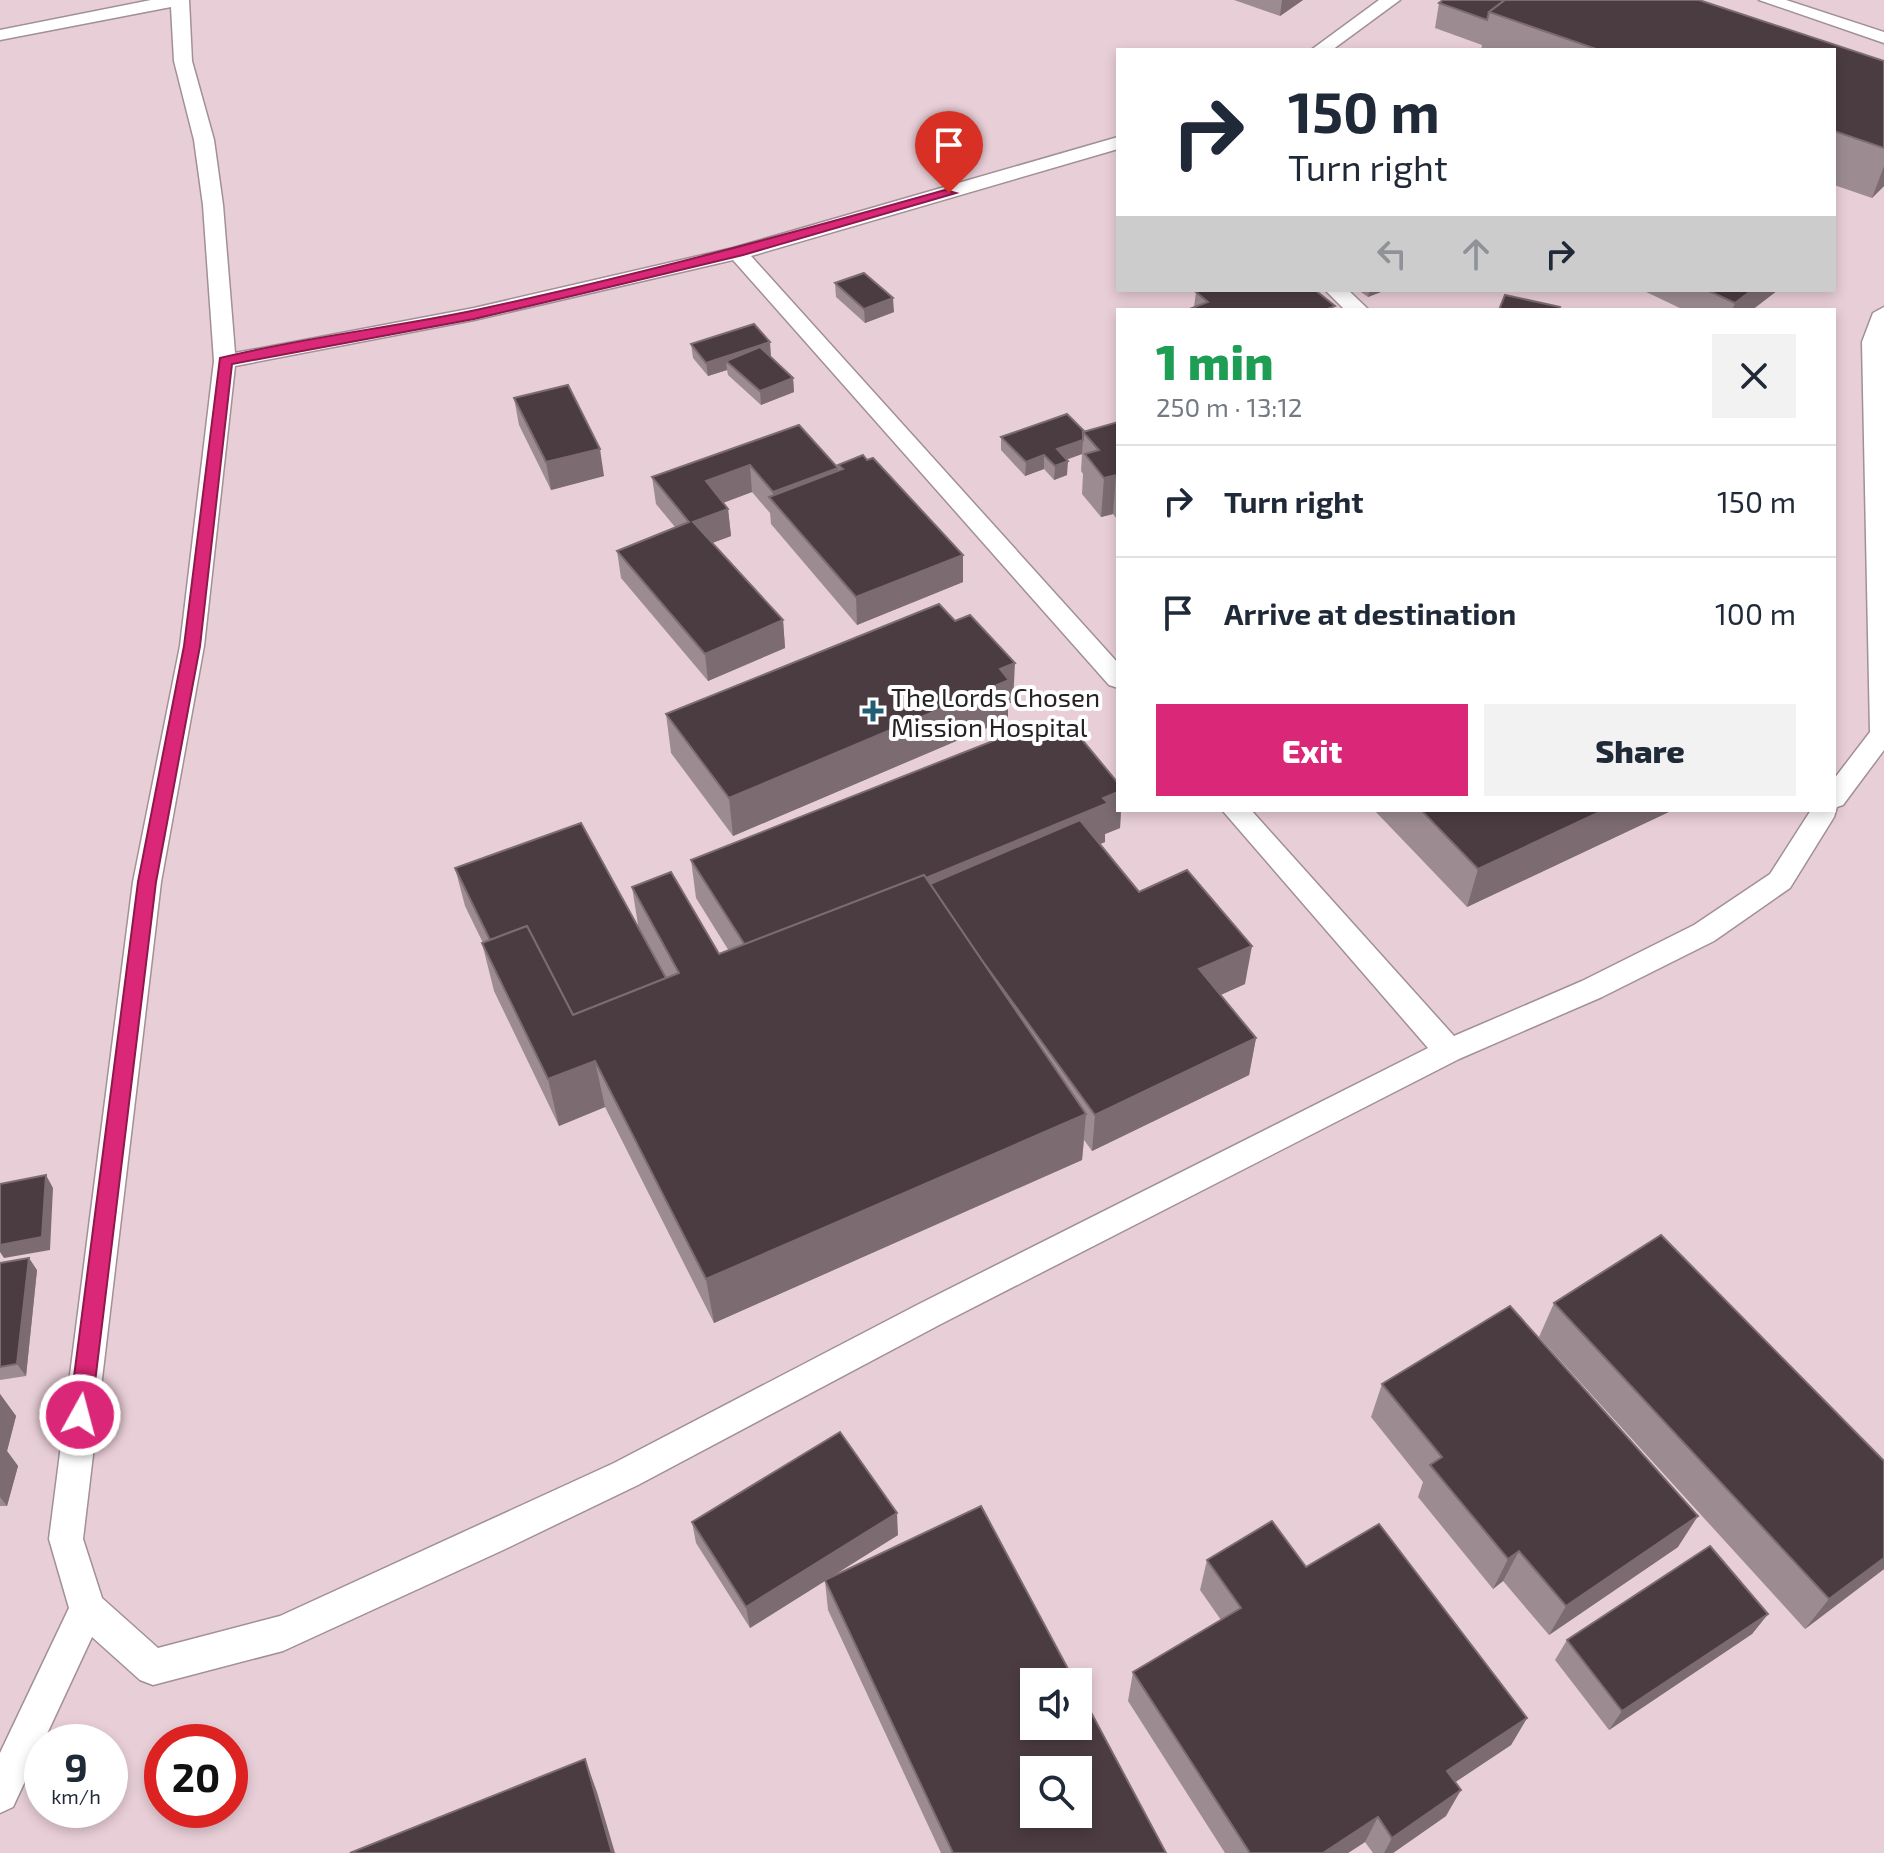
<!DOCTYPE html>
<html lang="en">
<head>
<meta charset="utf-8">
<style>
  body { margin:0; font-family:"Exo 2",sans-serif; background:#f2f2f3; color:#1f2937; height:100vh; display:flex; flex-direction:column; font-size:30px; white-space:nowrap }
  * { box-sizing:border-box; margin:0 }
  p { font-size:26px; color:#747a83 }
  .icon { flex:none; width:44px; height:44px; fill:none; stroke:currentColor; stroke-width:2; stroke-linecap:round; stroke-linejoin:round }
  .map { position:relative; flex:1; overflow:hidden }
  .panel { position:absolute; left:1116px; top:308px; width:720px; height:504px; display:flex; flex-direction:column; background:#fff; border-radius:0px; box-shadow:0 4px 12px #0003 }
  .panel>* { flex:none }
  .hud { position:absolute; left:1116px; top:48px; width:720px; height:244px; border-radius:0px; box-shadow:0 4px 12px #0003; background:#fff; color:#1f2937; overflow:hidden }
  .controls { position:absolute; left:1020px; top:1668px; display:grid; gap:16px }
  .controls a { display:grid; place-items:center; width:72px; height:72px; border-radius:0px; background:#fff; box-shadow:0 4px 12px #0003; font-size:40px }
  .speed { position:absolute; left:24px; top:1724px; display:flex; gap:16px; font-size:40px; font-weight:700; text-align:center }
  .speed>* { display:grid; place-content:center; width:104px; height:104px; border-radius:50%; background:#fff; box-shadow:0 4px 12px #0003; line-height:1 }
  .speed small { font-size:20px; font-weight:400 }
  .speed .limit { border:12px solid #d22; background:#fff; color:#111 }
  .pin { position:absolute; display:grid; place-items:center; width:68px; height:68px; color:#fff; margin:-82px -34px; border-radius:50% 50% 50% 0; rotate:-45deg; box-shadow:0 0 8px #0007 }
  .pin .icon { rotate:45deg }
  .me { position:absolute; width:88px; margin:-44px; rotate:7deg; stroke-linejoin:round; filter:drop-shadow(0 0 6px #0008) }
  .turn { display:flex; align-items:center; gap:28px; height:168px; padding:0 40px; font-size:36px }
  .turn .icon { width:104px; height:104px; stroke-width:2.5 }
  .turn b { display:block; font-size:56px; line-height:68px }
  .lanes { display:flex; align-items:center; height:76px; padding:0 40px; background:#0003; justify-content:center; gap:40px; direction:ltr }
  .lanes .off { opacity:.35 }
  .round { display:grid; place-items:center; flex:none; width:84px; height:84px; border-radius:0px; background:#f2f2f3 }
  .overview { display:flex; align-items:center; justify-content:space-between; height:136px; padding:0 40px }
  h1 { font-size:48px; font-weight:800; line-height:60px; color:#1e9e55 }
  .primary-button { display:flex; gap:16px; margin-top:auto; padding:16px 40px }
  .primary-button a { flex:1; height:92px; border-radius:0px; background:#db2777; color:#fff; font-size:32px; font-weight:800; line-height:92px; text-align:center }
  .primary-button a+a { background:#f2f2f3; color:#1f2937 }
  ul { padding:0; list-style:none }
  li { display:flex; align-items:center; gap:24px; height:112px; padding:0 40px; border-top:2px solid #e0e1e3 }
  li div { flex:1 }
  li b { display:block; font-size:30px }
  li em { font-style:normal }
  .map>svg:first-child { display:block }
  .built { fill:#e8ced7; fill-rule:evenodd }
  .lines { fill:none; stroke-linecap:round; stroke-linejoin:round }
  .service-casing { stroke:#a19095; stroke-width:3 }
  .service { fill:#fff; fill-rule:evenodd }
  .wall { fill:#9c8c91 }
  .shaded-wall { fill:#7c6c71 }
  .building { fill:#4b3c41; stroke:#7c6c71; stroke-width:2; fill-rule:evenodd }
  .route { fill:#db2777; stroke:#8e194d; stroke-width:2 }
  .poi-dot { fill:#215d75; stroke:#fff; stroke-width:3 }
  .labels { text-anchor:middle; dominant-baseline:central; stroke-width:8; stroke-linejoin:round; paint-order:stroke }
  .poi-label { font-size:26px; fill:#282224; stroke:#fff; text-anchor:start }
</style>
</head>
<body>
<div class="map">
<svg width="1884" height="1853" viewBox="0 0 1884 1853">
  <rect width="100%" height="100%" fill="#eedbe1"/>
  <path class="built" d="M0,0H1884V1853H0ZM1118,50H1834V290H1118ZM1118,310H1834V810H1118ZM1034,1682H1078V1726H1034ZM42,1742H110V1810H42ZM162,1742H230V1810H162ZM1034,1770H1078V1814H1034Z"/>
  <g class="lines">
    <g class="service-casing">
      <g id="service">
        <polygon points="151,0 189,0 192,61 214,140 223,205 235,353 474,308 733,248 1118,137 1118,149 751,256 1118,663 1118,688 1109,685 733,260 474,320 235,366 204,646 161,882 83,1539 102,1598 158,1648 280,1616 614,1463 919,1304 1428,1048 1222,810 1251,810 1454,1036 1582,981 1694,925 1770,874 1811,810 1834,810 1834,779 1870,732 1862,342 1873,313 1884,307 1884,750 1843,805 1837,807 1834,817 1790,888 1714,941 1602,997 1459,1059 941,1324 638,1485 501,1551 283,1651 153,1685 140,1680 92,1637 13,1807 0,1813 0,1753 69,1608 49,1539 133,882 180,646 214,361 203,205 194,140 174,61 171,7 0,40 0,30"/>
        <polygon points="1379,0 1400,0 1332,50 1311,50"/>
        <polygon points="1759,0 1786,0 1884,32 1884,43"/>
        <polygon points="1325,290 1348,290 1369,310 1345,310"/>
      </g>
    </g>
    <use href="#service" class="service"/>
  </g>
  <g class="wall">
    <polygon points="1234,0 1303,0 1280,16"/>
    <polygon points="1443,0 1699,0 1884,61 1884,186 1872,198 1834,185 1834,50 1481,50 1482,45 1435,28 1439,3"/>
    <polygon points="835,283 894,312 865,323 836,297"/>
    <polygon points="1358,290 1386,290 1368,297"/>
    <polygon points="1642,290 1778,290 1752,310 1684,310"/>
    <polygon points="1196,292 1334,310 1194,307"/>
    <polygon points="691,344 771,356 770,356 793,378 794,392 761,405 728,375 727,370 708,376 693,358"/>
    <polygon points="514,398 604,476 551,490 519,425"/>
    <polygon points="1118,422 1118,520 1113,514 1101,517 1082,494 1083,474 1081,471 1082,454 1066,460 1067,475 1054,480 1044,469 1025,476 1001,450 1001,437 1085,432"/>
    <polygon points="799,425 838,468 839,471 838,465 963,555 963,582 857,625 771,524 770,513 752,492 723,503 728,509 731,536 712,543 783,620 785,648 708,681 621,578 617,551 675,527 656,504 652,477"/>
    <polygon points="1013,702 1008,704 1008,719 733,836 671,753 666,714"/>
    <polygon points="1049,732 1118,810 1121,810 1120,828 1105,834 1105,842 1100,844 1139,892 1245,984 1220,995 1256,1038 1249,1075 1092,1151 1084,1140 1082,1160 714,1323 605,1107 559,1126 494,991 482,943 483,943 465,906 455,868 639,931 632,887 719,954 729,951 696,898 691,860"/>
    <polygon points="1374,810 1673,810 1467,907"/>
    <polygon points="0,1263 37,1270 26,1376 0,1380"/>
    <polygon points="1554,1303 1884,1569 1805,1629 1539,1337"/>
    <polygon points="1382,1384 1678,1547 1549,1635 1503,1581 1493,1589 1418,1497 1423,1482 1371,1417"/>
    <polygon points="0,1394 16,1416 7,1451 18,1466 7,1506 0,1506"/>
    <polygon points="692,1522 898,1535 830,1577 1166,1853 941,1853 828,1610 825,1581 750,1628 696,1543"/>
    <polygon points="1207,1560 1306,1567 1527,1718 1511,1745 1455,1782 1446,1816 1393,1853 1373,1853 1365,1842 1348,1853 1225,1853 1128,1701 1133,1672 1221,1620 1200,1590"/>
    <polygon points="1768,1614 1752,1634 1609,1730 1555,1660 1567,1640"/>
  </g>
  <g class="shaded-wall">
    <polygon points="1282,0 1303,0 1280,16"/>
    <polygon points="1884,166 1884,186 1872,198"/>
    <polygon points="1370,290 1386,290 1368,297"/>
    <polygon points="1752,290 1778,290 1752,310 1732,310 1735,303"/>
    <polygon points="893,298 894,312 865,323 864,309"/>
    <polygon points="770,342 771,356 734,368 726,361 727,370 708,376 706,363"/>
    <polygon points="793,378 794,392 761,405 760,391"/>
    <polygon points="1083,440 1082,454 1056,463 1057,449"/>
    <polygon points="600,449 604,476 551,490 546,462"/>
    <polygon points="1044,455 1044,469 1025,476 1026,462"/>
    <polygon points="1068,461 1067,475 1054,480 1055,466"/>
    <polygon points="750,465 752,492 709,508 706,481"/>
    <polygon points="838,468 840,495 773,503 773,492"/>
    <polygon points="1116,475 1113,514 1101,517 1104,478"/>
    <polygon points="728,509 731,536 696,549 693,522"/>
    <polygon points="963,555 963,582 857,625 856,597"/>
    <polygon points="783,620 785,648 708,681 705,654"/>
    <polygon points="1015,663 1013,702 1008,704 1008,719 733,836 729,798"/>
    <polygon points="1118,792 1118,810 1121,810 1120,828 1105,834 1105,842 944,909 749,952"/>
    <polygon points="1604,810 1673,810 1467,907 1478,869"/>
    <polygon points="1252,946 1245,984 1194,1007 1199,969"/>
    <polygon points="1256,1038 1249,1075 1092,1151 1095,1115"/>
    <polygon points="595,1061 605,1107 559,1126 548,1079"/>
    <polygon points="1086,1114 1082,1160 714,1323 706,1279"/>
    <polygon points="46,1175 53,1188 50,1250 4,1258 0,1252 0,1245"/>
    <polygon points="29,1258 37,1270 26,1376 17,1364"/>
    <polygon points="0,1394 16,1416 7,1451 18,1466 7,1506 0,1497"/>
    <polygon points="897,1513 898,1535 750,1628 746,1607"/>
    <polygon points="1698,1516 1678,1547 1549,1635 1566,1606"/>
    <polygon points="1519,1551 1503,1581 1493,1589 1508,1559"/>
    <polygon points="1884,1558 1884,1569 1805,1629 1829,1599"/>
    <polygon points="1768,1614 1752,1634 1609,1730 1622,1711"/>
    <polygon points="1527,1718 1511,1745 1433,1797 1447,1771"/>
    <polygon points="585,1759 597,1792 615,1853 612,1853"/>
    <polygon points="1461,1790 1446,1816 1393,1853 1384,1853 1392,1838"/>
    <polygon points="1378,1817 1365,1842 1348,1853 1323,1853"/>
  </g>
  <g class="building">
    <polygon points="1443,0 1505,0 1489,12 1487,20 1439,3"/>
    <polygon points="1505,0 1699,0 1884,61 1884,148 1834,131 1834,50 1599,50 1489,12"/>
    <polygon points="864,273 893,298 864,309 835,283"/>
    <polygon points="1201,290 1315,290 1335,306 1325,310 1187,310 1208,302 1196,292"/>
    <polygon points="1707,290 1752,290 1735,303"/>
    <polygon points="1505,295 1560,307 1559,310 1499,310"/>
    <polygon points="754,324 770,342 706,363 691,344"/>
    <polygon points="760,347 793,378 760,391 726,361"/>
    <polygon points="568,385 600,449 546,462 514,398"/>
    <polygon points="1067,414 1085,432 1083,432 1083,440 1057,449 1068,461 1055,466 1044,455 1026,462 1001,437"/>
    <polygon points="1118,422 1118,477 1116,475 1104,478 1085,454 1099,450 1083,432"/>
    <polygon points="799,425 838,468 773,492 750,465 706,481 728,509 693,522 783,620 705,654 617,551 689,522 652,477"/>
    <polygon points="863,455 867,460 873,458 963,555 856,597 769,497 843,469 838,465"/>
    <polygon points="939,604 955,621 970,615 1015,663 1000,669 1009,680 729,798 666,714"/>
    <polygon points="1041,722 1049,732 1069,724 1118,783 1118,792 1103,798 1108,803 926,878 924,875 745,945 691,860"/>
    <polygon points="1421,810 1604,810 1478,869"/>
    <polygon points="1080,820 1139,892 1187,870 1252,946 1199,969 1256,1038 1095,1115 981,959 930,884"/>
    <polygon points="581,823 666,978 573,1015 527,926 490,940 455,868"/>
    <polygon points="671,872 719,954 924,875 1086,1114 706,1279 595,1061 548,1079 482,943 527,926 573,1015 679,973 632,887"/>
    <polygon points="46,1175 42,1237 0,1245 0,1184"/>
    <polygon points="1661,1235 1884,1461 1884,1558 1829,1599 1554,1303"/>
    <polygon points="29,1258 17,1364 0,1367 0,1263"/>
    <polygon points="1510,1306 1698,1516 1566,1606 1519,1551 1508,1559 1430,1465 1442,1457 1382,1384"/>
    <polygon points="840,1432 897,1513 746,1607 692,1522"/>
    <path d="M981,1506L1075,1682H1034V1726H1078V1688L1166,1853H953L825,1580ZM1034,1770H1078V1814H1034Z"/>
    <polygon points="1272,1521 1306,1567 1379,1524 1527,1718 1447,1771 1461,1790 1392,1838 1378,1817 1323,1853 1250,1853 1133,1672 1241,1608 1207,1560"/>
    <polygon points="1710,1546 1768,1614 1622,1711 1567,1640"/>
    <polygon points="585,1759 612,1853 350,1853"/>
  </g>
  <path class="route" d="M945,190L956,193L743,255L580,294L474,319L232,364L200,646L156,882L91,1415L88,1422L80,1425L72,1422L69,1415L138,882L184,646L220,358C305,337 391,328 476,310C634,276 789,234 945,190Z"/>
  <path class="poi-dot" d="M869 699h8v8h8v8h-8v8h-8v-8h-8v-8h8z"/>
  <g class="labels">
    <g class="poi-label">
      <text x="891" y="696">The Lords Chosen<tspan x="891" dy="30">Mission Hospital</tspan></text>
    </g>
  </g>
</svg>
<div class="controls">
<a><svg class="icon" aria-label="sound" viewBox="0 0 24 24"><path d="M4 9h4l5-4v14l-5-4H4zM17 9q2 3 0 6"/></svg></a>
<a><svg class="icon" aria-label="search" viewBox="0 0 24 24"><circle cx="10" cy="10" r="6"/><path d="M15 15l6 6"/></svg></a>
</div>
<div class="speed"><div>9<small>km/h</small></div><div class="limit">20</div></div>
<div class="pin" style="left:949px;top:193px;background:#d93025"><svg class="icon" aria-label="arrive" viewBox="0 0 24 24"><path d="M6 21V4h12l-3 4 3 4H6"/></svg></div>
<svg class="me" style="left:80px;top:1415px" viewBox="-20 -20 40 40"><circle r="17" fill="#db2777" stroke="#fff" stroke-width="3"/><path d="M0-11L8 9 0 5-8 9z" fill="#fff"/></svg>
<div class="hud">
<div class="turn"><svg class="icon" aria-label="right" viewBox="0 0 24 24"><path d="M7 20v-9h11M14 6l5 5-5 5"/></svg><div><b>150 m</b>Turn right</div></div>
<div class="lanes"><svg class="icon off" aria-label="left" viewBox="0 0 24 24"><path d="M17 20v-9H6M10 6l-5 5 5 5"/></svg><svg class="icon off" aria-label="ahead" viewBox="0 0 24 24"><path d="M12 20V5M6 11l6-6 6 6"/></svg><svg class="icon" aria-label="right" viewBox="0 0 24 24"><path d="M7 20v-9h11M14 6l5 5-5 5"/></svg></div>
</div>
<section class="panel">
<div class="overview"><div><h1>1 min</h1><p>250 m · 13:12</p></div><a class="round"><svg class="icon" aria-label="close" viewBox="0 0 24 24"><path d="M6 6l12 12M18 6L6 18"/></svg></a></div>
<ul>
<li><svg class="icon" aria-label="right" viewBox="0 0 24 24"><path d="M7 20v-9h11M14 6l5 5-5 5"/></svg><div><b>Turn right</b></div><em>150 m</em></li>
<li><svg class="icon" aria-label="arrive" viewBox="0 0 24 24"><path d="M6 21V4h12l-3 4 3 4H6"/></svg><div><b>Arrive at destination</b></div><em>100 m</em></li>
</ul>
<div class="primary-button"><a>Exit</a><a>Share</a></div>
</section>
</div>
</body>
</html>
